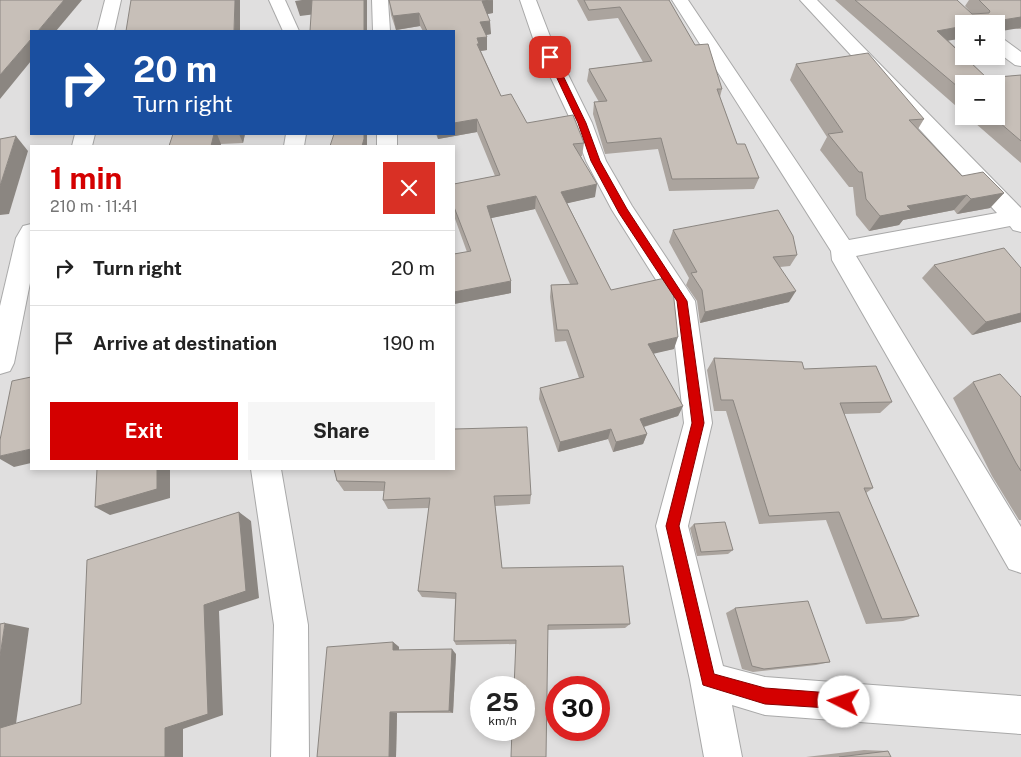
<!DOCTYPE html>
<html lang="en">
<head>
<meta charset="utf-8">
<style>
  body { margin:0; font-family:"Public Sans",sans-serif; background:#f6f6f6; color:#222; height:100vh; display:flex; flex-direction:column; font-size:19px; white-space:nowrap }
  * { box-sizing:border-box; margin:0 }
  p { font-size:16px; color:#767676 }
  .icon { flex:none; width:28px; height:28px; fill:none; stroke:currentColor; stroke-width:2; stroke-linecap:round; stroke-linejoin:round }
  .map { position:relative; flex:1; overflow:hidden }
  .sheet { position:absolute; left:30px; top:145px; width:425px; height:325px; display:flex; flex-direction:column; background:#fff; border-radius:0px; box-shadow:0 2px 8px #0003 }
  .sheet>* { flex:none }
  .guide { position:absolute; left:30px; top:30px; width:425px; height:105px; border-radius:0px; box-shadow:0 2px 8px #0003; background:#1a4fa0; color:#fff; overflow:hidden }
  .fabs { position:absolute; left:955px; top:15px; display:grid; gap:10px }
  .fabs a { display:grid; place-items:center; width:50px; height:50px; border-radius:0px; background:#fff; box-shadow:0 2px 8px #0003; font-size:25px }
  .speed { position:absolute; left:470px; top:676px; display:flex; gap:10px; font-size:25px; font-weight:700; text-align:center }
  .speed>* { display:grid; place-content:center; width:65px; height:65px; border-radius:50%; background:#fff; box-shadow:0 2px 8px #0003; line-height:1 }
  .speed small { font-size:12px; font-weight:400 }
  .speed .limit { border:8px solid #d22; background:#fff; color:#111 }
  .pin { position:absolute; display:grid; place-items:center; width:42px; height:42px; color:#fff; margin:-21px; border-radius:10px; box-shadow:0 2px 8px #0006 }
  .me { position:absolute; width:55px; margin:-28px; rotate:274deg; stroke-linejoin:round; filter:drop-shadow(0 0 4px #0008) }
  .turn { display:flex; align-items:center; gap:18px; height:105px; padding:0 20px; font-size:22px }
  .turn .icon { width:65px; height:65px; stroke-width:2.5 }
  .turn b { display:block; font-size:35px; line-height:42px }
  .round { display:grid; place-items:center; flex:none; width:52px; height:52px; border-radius:0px; background:#f6f6f6 }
  .overview { display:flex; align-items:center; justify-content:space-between; height:85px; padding:0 20px }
  h1 { font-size:30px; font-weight:700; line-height:38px; color:#d40000 }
  .button { display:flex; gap:10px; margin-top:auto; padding:10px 20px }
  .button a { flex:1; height:58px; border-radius:0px; background:#d40000; color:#fff; font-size:20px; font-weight:700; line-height:58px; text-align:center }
  .button a+a { background:#f6f6f6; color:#222 }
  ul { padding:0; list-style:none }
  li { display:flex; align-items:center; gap:15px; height:75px; padding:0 20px; border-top:1px solid #e0e0e0 }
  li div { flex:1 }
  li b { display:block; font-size:19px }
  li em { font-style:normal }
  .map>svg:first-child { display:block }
  .residential { fill:#e0dfdf; fill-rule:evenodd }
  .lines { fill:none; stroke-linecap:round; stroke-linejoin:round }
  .minor-casing { stroke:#a9a9a9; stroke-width:2 }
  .minor { fill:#fff; fill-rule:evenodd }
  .wall { fill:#aba49e }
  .shaded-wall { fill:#8b8681 }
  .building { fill:#c7bfb8; stroke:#8b8681 }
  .route { fill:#d40000; stroke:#8a0000 }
</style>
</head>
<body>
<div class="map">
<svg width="1021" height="757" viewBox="0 0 1021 757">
  <rect width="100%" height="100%" fill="#f2efe9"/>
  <path class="residential" d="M0,0H1021V757H0ZM964,24H996V56H964ZM31,31H454V134H31ZM964,84H996V116H964ZM31,146H454V469H31ZM481,688H524V730H481ZM556,688H599V730H556Z"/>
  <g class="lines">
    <g class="minor-casing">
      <g id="minor">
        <polygon points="105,0 121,0 114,31 97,31"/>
        <polygon points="269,0 285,0 299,31 283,31"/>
        <polygon points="372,0 388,0 390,31 373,31"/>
        <polygon points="520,0 536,0 553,44 592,123 606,161 632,206 695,301 712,423 688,526 723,666 765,677 1021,696 1021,734 765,715 732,705 742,757 704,757 690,680 656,526 684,423 670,302 612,210 586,161 572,123 535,44"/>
        <polygon points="672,0 688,0 849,240 997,213 800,0 817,0 1021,208 1021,232 1013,230 1010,226 856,256 1021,527 1021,573 1009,569 832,260 831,251"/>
        <polygon points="996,37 1002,38 1021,52 1021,66 1015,65 996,51"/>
        <polygon points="75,134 95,134 92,146 72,146"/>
        <polygon points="286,134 306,134 304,146 284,146"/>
        <rect x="377" y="134" width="20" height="12"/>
        <polygon points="31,224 31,278 14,363 10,371 0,374 0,306 16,238 23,226"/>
        <polygon points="251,469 281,469 308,625 309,757 271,757 274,625"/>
      </g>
    </g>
    <use href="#minor" class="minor"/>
  </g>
  <g class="wall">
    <polygon points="389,0 493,13 487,14 491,34 486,35 487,50 481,51 501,96 527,123 584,143 582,156 581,156 595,197 567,203 611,290 674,349 653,353 683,406 678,416 644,427 647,434 643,444 613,452 608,439 558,452 539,399 540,388 579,378 566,341 555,342 550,297 551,285 570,284 535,209 491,218 511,293 454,304 454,254 467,252 454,216 454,184 495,176 477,132 438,139 436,134 454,134 454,31 423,31 420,26 396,30 391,15"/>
    <polygon points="577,0 669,0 695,45 722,89 720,97 737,144 759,178 754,189 669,191 658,149 605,154 593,114 594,102 599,102 587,81 589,69 643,62 618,18 588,21"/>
    <polygon points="835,0 957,0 972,14 965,6 969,0 1021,0 1021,29 964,24 964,38 948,40 987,78 1021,75 1021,163 967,116 996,116 964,84 964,113"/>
    <polygon points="796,64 924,119 918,129 962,176 1004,193 990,208 957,214 954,210 903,220 899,225 869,231 856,215 853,187 849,187 820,150 827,137 790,80"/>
    <polygon points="173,134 245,134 243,143 221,144 221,146 169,146"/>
    <polygon points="673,230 797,255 790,266 780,267 789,302 700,323 697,301 686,285 689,278 669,242"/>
    <polygon points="934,265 1021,268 1021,322 972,335 922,278"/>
    <polygon points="714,358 804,369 892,402 880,413 844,414 873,488 866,493 919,616 903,621 866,624 826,520 759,524 726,411 714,411 707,370"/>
    <polygon points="973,382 1021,397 1021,520 1019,520 992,476 953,398"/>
    <polygon points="334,469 531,495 530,504 495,506 502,568 630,624 625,628 548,630 516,644 456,645 454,641 455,599 422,597 418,591 429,508 388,509 383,500 384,491 344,491 337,481"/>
    <polygon points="694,524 733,550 728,554 697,556 690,528"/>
    <polygon points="735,608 830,662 816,665 753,672 742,669 726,613"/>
    <polygon points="393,642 399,647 399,650 456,654 453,713 397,713 396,757 317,757"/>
    <polygon points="864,750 888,751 891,757 806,757"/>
  </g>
  <g class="shaded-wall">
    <polygon points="64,0 82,0 56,31 38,31"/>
    <polygon points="235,0 240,0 240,31 234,31"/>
    <polygon points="302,0 313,0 316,14 300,16 295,1"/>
    <rect x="364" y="0" width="3" height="31"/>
    <polygon points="493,0 493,13 482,15 482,1"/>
    <polygon points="419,13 420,26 396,30 393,16"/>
    <polygon points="1021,17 1021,27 1020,28 996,32 996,24 978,24"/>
    <polygon points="490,21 491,34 481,36 480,22"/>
    <polygon points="964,26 964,38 929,44 937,31"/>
    <polygon points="487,37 487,50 480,51 480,57 477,38"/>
    <polygon points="31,39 31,61 0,99 0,75"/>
    <polygon points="477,119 477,132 438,139 437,134 454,134 454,123"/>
    <polygon points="214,134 217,134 221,144 221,146 211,146"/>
    <polygon points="239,134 245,134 243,143"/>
    <polygon points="364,134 367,134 367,146 362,146"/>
    <polygon points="16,136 28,151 9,214 0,215 0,186"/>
    <polygon points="597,184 595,197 560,205 561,192"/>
    <polygon points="1004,193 990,208 957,214 971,199"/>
    <polygon points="967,195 954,210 903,220 899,225 869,231 880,216 907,206"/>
    <polygon points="536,196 535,209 487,219 487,206"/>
    <polygon points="511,281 511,293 454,304 454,292"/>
    <polygon points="796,291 789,302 700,323 705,312"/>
    <polygon points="1021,313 1021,322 972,335 986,322"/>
    <polygon points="678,337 674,349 644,356 648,344"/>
    <polygon points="683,406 678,416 636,429 640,419"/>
    <polygon points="611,429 608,439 558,452 560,442"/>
    <polygon points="647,434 643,444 613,452 616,442"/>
    <polygon points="31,449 31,463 14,467 0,459 0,456"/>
    <polygon points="157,469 170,469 170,498 110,515 95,507"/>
    <polygon points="239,512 251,521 259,598 219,611 223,715 183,729 183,757 165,757 165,728 204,605"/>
    <polygon points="5,623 29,628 15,731 0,731 0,656"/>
    <polygon points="393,642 399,647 399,654 393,650"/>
    <polygon points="452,649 456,654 453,713 449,711"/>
    <polygon points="390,712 397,713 396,757 389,757"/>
  </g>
  <g class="building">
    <polygon points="0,0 64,0 38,31 31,31 31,39 0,75"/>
    <polygon points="131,0 235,0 234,31 126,31"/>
    <polygon points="312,0 364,0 364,31 310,31"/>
    <polygon points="389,0 492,0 482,1 490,21 480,22 487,37 477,38 479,44 477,44 501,96 511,94 527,123 573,115 584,143 573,144 597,184 561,192 611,290 665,278 673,290 678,337 648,344 683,406 640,419 647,434 616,442 611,429 560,442 540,388 584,377 568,330 557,330 551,285 578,284 536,196 487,206 511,281 454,292 454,254 471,251 454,207 454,184 500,175 477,119 454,123 454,31 427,31 419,13 393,16"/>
    <polygon points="584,0 669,0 695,45 708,44 722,89 717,89 737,144 745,144 759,178 672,179 661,138 607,143 594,102 607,101 589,69 652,61 620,7 589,10"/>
    <polygon points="855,0 957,0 972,14 989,13 990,11 979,0 1021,0 1021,17 978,24 964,24 964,26 937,31 987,78 1021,75 1021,141 992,116 996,116 996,84 964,84 964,92"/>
    <polygon points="868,53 924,119 909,120 962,176 983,172 1004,193 971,199 967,195 907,206 911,210 880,216 866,199 862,172 859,172 828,134 843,132 796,64"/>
    <polygon points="173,134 214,134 211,146 169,146"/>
    <polygon points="334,134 364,134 364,139 362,146 330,146"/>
    <polygon points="16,136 0,186 0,139"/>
    <polygon points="778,210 793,236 797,255 773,257 796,291 705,312 702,290 691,273 697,272 673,230"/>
    <polygon points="1004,248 1021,268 1021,313 986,322 934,265"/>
    <polygon points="714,358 802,362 804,369 876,366 892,402 840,403 873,488 864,488 919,616 882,619 839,512 769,516 733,400 721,400"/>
    <polygon points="1000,374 1021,397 1021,471 1016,463 973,382"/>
    <polygon points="31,377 31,449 0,456 0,440 12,381"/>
    <polygon points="527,427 531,495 494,496 502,568 623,566 630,624 548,625 546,757 511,757 512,730 524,730 524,688 514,688 516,640 454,641 456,593 418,591 430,498 383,500 385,482 337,481 334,469 454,469 454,429"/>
    <polygon points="97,469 157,469 157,489 95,507"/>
    <polygon points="239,512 246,591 204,605 208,714 165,728 165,757 0,757 0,728 81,704 87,560"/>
    <polygon points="725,522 733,550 701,552 694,524"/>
    <polygon points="808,601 830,662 764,669 752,666 735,608"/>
    <polygon points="5,623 0,656 0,624"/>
    <polygon points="393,642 393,650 452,649 449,711 390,712 389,757 317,757 327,647"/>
    <polygon points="888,751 891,757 839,757"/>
  </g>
  <polygon class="route" points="548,55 554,57 586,123 600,161 627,209 687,301 704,423 679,526 714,674 765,688 844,694 849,696 851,702 849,707 844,709 765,704 703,685 666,526 692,423 677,301 619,213 591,161 578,123 547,57"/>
</svg>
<div class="fabs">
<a>+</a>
<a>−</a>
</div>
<div class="speed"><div>25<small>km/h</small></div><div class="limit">30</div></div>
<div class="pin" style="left:550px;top:57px;background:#d93025"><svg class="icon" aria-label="arrive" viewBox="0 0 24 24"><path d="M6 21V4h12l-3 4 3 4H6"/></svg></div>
<svg class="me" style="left:844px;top:702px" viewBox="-20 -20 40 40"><circle r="19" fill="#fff"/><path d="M0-13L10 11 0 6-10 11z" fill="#d40000"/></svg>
<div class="guide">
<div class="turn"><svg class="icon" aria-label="right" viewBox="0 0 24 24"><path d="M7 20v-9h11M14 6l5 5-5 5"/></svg><div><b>20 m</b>Turn right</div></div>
</div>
<section class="sheet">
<div class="overview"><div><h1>1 min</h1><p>210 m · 11:41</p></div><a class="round" style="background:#d93025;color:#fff"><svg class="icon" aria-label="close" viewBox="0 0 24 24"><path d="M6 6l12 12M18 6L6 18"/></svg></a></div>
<ul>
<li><svg class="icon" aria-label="right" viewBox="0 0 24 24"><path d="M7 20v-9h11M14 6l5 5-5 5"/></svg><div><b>Turn right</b></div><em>20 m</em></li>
<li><svg class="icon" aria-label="arrive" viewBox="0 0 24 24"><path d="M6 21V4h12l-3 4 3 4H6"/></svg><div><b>Arrive at destination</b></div><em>190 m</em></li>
</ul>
<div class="button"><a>Exit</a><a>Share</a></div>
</section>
</div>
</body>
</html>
